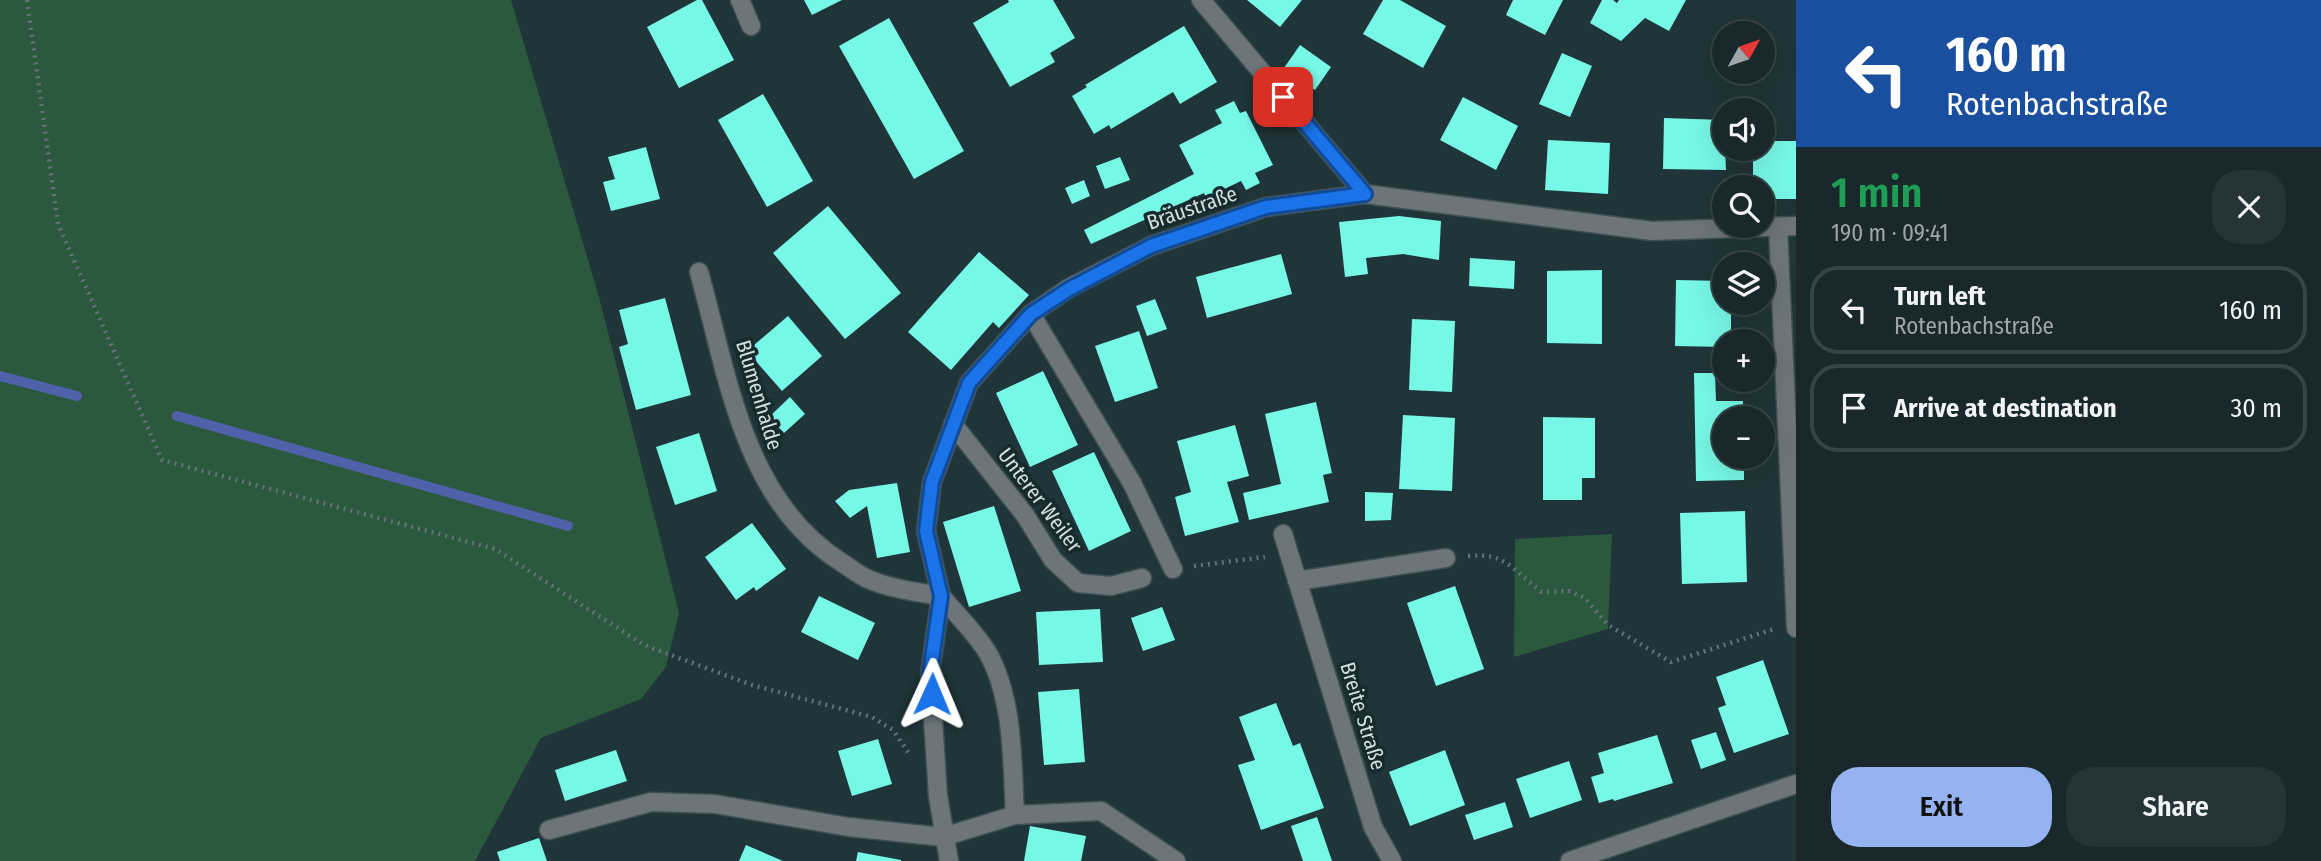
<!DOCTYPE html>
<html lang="en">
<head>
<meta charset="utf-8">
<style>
  body { margin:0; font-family:"Fira Sans Condensed",sans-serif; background:#253437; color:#f1f3f6; height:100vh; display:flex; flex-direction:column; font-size:26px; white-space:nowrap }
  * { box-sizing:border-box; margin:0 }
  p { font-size:23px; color:#9fa6a9 }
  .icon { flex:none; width:38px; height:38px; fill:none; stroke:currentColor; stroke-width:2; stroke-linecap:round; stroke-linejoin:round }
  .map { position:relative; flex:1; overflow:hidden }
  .side { display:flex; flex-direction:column; background:#18282b; width:525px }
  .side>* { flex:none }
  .banner { background:#1a4fa0; color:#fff; overflow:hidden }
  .needle { width:46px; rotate:50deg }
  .controls { position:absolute; left:1712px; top:21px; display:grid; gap:14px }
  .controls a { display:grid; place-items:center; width:63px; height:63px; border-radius:50%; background:#18282b; box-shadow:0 7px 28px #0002,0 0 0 2px #364447; font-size:35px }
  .pin { position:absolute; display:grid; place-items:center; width:60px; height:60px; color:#fff; margin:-30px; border-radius:14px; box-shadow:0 4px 10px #0006 }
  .me { position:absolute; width:77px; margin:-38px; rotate:1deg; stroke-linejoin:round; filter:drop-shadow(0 0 5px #0008) }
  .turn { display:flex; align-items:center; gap:24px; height:147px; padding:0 35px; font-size:32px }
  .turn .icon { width:91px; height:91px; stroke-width:2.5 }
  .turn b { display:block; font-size:49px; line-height:60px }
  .round { display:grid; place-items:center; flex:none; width:74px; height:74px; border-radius:28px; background:#253437 }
  .overview { display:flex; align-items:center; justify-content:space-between; height:119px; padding:0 35px }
  h1 { font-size:42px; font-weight:600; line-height:52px; color:#1e9e55 }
  .action { display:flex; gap:14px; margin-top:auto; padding:14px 35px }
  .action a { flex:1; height:80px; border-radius:28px; background:#95b2f1; color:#111; font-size:28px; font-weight:600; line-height:80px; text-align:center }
  .action a+a { background:#253437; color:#f1f3f6 }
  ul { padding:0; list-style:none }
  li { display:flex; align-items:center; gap:21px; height:88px; margin:0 14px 10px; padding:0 21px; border:4px solid #364447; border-radius:28px }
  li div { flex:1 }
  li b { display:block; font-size:26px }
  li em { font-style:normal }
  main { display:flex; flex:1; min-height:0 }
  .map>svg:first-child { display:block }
  .green { fill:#2b593d }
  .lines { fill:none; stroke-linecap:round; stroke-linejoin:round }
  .stream { stroke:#4e61a9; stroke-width:10 }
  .building { fill:#77f7e6 }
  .minor-casing { stroke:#3d5054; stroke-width:21 }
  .path { stroke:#617376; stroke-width:4.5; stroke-dasharray:2 5; stroke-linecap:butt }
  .minor { stroke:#6d747a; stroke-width:18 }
  .route-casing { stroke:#114b97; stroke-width:18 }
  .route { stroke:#1a73e8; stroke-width:12 }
  .labels { text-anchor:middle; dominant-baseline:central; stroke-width:7; stroke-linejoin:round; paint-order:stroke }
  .street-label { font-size:21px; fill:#d3e0e2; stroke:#172b2f }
</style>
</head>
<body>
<main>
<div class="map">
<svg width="1796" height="861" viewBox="0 0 1796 861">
  <rect width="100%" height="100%" fill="#203539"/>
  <g class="green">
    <polygon points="0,0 511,0 599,297 679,613 666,667 641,699 541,738 475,861 0,861"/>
    <polygon points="1612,534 1608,629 1514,657 1515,539"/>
  </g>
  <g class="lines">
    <g class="stream">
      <polyline points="0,376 77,396"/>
      <polyline points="177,416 568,526"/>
    </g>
  </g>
  <g class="building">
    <polygon points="697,0 702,0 734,60 679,88 647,27"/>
    <polygon points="804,0 842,0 812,15"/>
    <polygon points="1008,0 1053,0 1075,38 1050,53 1055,62 1010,87 973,23 1009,2"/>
    <polygon points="1247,0 1302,0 1280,27"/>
    <polygon points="1383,0 1400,0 1446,26 1423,68 1363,34"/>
    <polygon points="1513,0 1563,0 1545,35 1506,15"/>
    <polygon points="1602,0 1613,0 1617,3 1619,0 1686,0 1669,31 1645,18 1621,41 1590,23"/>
    <polygon points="889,18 964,151 914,179 839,46"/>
    <polygon points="1184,26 1217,82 1180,104 1173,92 1111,129 1109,125 1094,134 1072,96 1087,87 1085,85"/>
    <polygon points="1300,45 1331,67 1315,90 1284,68"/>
    <polygon points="1562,53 1592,66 1570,117 1539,104"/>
    <polygon points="763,94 813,181 767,207 718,120"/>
    <polygon points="1463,97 1518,126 1496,170 1440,140"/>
    <polygon points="1234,101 1240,113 1246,111 1273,165 1255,173 1260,183 1246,190 1241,181 1206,198 1204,193 1091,244 1084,230 1194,174 1179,145 1222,123 1215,110"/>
    <polygon points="1664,118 1724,120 1726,170 1663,169"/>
    <polygon points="1548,140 1610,143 1608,194 1545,190"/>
    <polygon points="1762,141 1796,141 1796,199 1762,199 1762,187 1753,187 1753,149 1762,149"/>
    <polygon points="646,147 660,199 611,211 603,182 615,179 608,157"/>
    <polygon points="1120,157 1130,180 1105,189 1096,166"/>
    <polygon points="1084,180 1090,196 1072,204 1065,188"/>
    <polygon points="828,206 901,293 845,339 773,253"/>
    <polygon points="1399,216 1441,221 1439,260 1403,254 1366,258 1368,274 1345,277 1339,222"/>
    <polygon points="979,252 1029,295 999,328 993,322 951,370 908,332"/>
    <polygon points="1281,254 1292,294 1207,318 1196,277"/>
    <polygon points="1470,258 1515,261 1514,289 1469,286"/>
    <polygon points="1602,270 1602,344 1547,343 1547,271"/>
    <polygon points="1676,280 1724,281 1724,303 1731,303 1731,341 1724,341 1724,347 1675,346"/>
    <polygon points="665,298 691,395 636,410 619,347 628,344 619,310"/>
    <polygon points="1155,299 1167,329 1147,336 1136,306"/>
    <polygon points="788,316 822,356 782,391 747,351"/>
    <polygon points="1412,319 1455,321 1452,392 1409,390"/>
    <polygon points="1139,331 1158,388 1115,402 1095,346"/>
    <polygon points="1043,371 1078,445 1030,467 996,393"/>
    <polygon points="1694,373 1715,373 1716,401 1743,401 1743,418 1724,418 1724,457 1744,457 1744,480 1696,481"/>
    <polygon points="790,397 805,414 784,433 769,417"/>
    <polygon points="1316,402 1332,473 1323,475 1329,502 1249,520 1243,493 1281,484 1265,414"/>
    <polygon points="1403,415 1455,418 1452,491 1399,489"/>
    <polygon points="1543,417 1595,418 1595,478 1582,478 1582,500 1543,500"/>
    <polygon points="1235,425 1249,476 1227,482 1239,522 1185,536 1175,497 1191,492 1177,441"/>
    <polygon points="699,433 717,491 675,505 656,447"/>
    <polygon points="1094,452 1131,531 1089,551 1052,471"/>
    <polygon points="897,483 910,552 877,558 867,506 850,518 835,501 849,490"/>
    <polygon points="1365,492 1393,493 1391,520 1365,521"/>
    <polygon points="994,506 1021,591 969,607 943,522"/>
    <polygon points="1745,511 1747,582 1682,584 1680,513"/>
    <polygon points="752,523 786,569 756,591 754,587 736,600 705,557"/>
    <polygon points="1455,586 1484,669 1436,686 1407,603"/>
    <polygon points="819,596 875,623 858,660 801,632"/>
    <polygon points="1162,607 1175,640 1143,651 1131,618"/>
    <polygon points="1100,609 1103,662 1039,665 1036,612"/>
    <polygon points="1763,660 1789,734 1734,753 1718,708 1726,705 1716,677"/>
    <polygon points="1079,689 1085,762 1044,765 1038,692"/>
    <polygon points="1276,703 1293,746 1300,743 1324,808 1261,830 1238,765 1255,760 1239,717"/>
    <polygon points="1716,732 1726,760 1701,769 1691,740"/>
    <polygon points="1657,735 1673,783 1614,801 1613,799 1599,803 1591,777 1604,773 1598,753"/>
    <polygon points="878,739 892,784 852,796 838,751"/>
    <polygon points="616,750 627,781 565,801 555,770"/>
    <polygon points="1445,750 1465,805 1410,826 1389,772"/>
    <polygon points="1569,761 1582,800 1530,818 1516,779"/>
    <polygon points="1505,802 1513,827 1474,840 1465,815"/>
    <polygon points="1317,817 1332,861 1303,861 1291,826"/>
    <polygon points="1030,826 1086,836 1081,861 1024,861"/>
    <polygon points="539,838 547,861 500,861 497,852"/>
    <polygon points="746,845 783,861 739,861"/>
    <polygon points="858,852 901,860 901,861 856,861"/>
  </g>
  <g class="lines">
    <g class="minor-casing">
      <g id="minor">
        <polyline points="740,0 751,26"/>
        <polyline points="1201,0 1365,194"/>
        <polyline points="1778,227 1796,628"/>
        <polyline points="1031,314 1132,483 1173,569"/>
        <polyline points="953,424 1025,515 1053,560 1078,583 1111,586 1142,578"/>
        <polyline points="1283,534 1373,827 1392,861"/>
        <polyline points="1297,581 1446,558"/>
        <polyline points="1015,815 1101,811 1176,861"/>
        <path d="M549,830L651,802L715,804L849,827L943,837L1015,815C1012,763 1014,702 989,655C978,635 955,613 941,596C916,592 891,589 868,579C859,575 850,568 841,562C743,500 728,375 699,272"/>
        <polyline points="949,861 938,796 930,673 941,596 926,531 932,482 969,383 1031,314 1069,288 1151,246 1266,207 1365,194 1652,231 1796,226"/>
        <polyline points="1570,861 1796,784"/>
      </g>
    </g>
    <g class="path">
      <polyline points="27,0 58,224 162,460 495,549 644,645 752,685 872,717 893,730 910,755"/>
      <path d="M1468,556C1507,552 1513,571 1542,592L1570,591L1585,598L1608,625L1671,662L1774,629"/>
      <polyline points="1194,566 1265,557"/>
    </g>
    <use href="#minor" class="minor"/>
  </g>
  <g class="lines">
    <g class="route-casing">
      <polyline id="route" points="932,694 930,673 941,596 926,531 932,482 969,383 1031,314 1069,289 1151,246 1266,207 1365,194 1283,97"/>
    </g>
    <use href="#route" class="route"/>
  </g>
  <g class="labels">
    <g class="street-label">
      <text transform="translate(1192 208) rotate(-19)">Bräustraße</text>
      <text transform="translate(759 395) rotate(73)">Blumenhalde</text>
      <text transform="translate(1040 500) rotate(53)">Unterer Weiler</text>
      <text transform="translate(1363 716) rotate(73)">Breite Straße</text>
    </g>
  </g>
</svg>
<div class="controls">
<a><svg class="needle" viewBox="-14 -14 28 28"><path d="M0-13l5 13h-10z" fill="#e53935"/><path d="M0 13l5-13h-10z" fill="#9fa6a9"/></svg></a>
<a><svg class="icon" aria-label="sound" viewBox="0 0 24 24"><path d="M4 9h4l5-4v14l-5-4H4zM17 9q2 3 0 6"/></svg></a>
<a><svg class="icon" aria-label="search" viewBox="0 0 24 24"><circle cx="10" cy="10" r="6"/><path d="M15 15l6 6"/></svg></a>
<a><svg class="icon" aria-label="layers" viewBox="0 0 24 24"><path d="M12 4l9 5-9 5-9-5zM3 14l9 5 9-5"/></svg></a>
<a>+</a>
<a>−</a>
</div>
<div class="pin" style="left:1283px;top:97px;background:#d93025"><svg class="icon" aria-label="arrive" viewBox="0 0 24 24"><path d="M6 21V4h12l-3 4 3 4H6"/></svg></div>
<svg class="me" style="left:932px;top:694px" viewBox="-20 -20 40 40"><path d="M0-17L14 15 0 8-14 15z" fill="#1a73e8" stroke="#fff" stroke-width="4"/></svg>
</div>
<section class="side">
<div class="banner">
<div class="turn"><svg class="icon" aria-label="left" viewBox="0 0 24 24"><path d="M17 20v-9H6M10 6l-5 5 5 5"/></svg><div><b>160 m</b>Rotenbachstraße</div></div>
</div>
<div class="overview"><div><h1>1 min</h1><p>190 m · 09:41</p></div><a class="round"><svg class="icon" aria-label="close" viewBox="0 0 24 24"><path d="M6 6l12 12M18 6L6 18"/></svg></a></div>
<ul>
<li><svg class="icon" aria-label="left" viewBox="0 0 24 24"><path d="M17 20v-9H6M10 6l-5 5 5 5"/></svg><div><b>Turn left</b><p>Rotenbachstraße</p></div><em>160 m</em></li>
<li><svg class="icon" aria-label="arrive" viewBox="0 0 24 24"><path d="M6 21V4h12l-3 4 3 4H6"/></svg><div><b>Arrive at destination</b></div><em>30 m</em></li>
</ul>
<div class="action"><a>Exit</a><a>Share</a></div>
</section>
</main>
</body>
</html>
